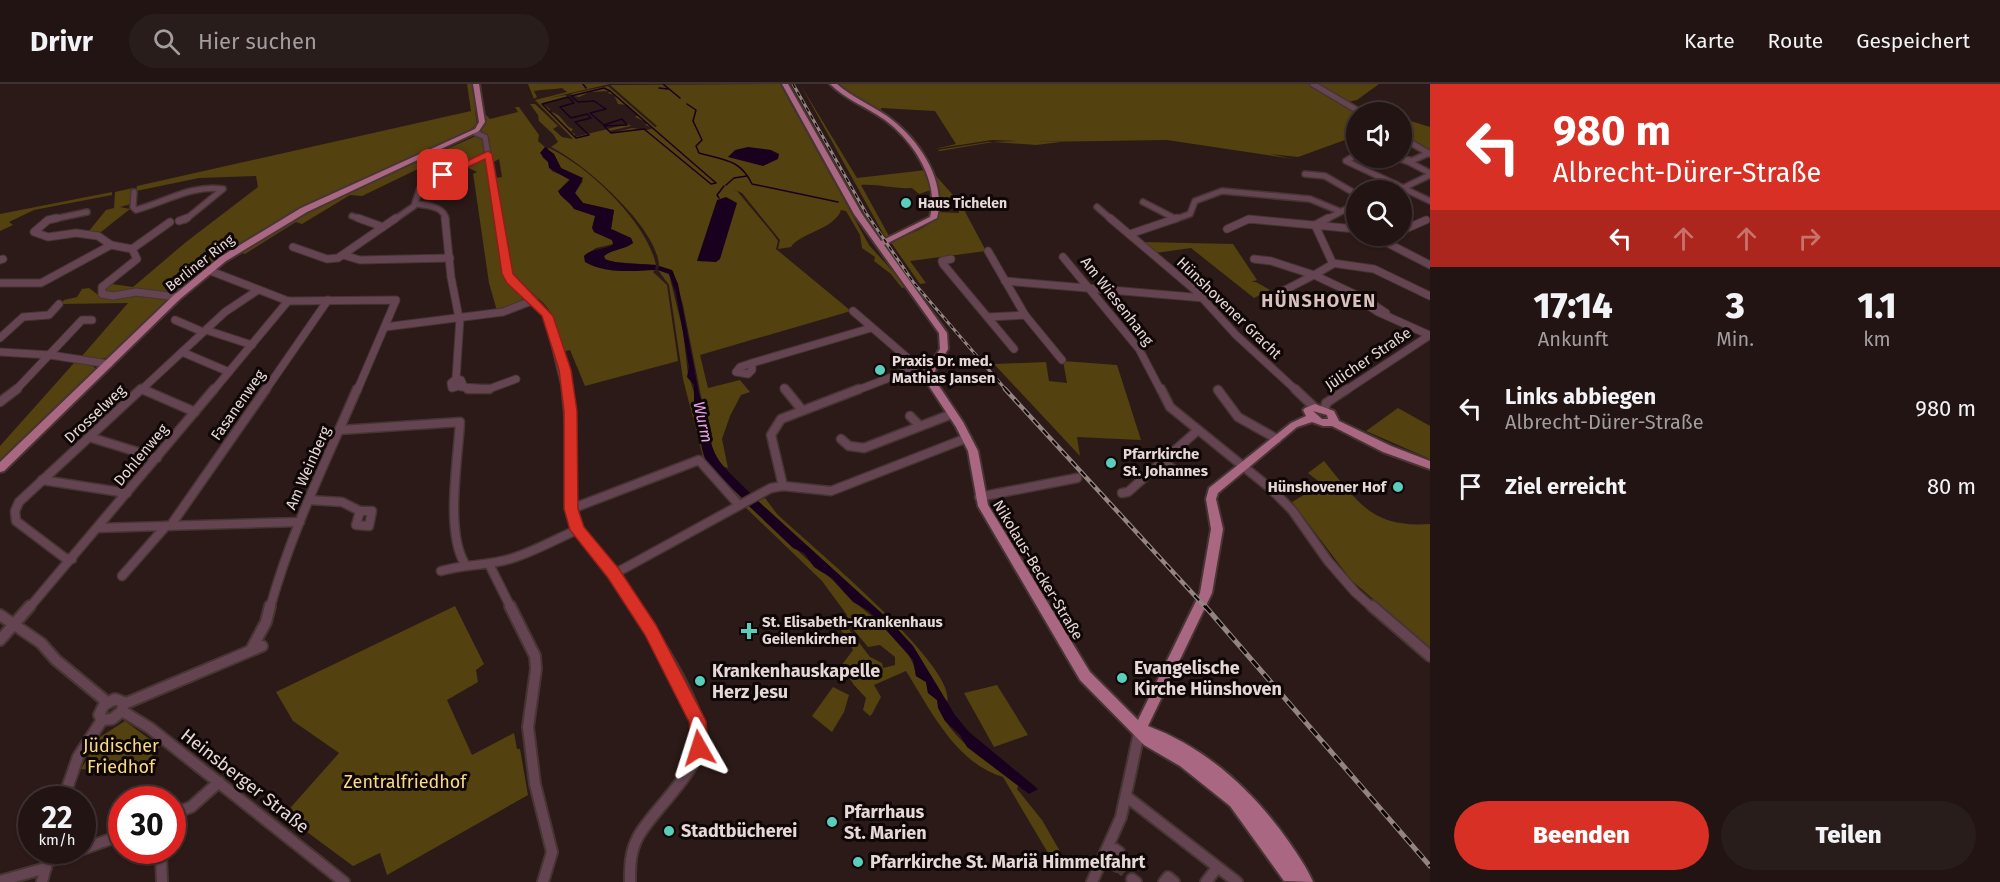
<!DOCTYPE html>
<html lang="de">
<head>
<meta charset="utf-8">
<style>
  body { margin:0; font-family:"Fira Sans",sans-serif; background:#291d1b; color:#f1f3f6; height:100vh; display:flex; flex-direction:column; font-size:22px; white-space:nowrap }
  * { box-sizing:border-box; margin:0 }
  p { font-size:20px; color:#a29e9f }
  .icon { flex:none; width:33px; height:33px; fill:none; stroke:currentColor; stroke-width:2; stroke-linecap:round; stroke-linejoin:round }
  .map { position:relative; flex:1; overflow:hidden }
  .panel { display:flex; flex-direction:column; background:#211412; width:570px }
  .panel>* { flex:none }
  .guide { background:#d93025; color:#fff; overflow:hidden }
  .buttons { position:absolute; left:1346px; top:18px; display:grid; gap:12px }
  .buttons a { display:grid; place-items:center; width:66px; height:66px; border-radius:50%; background:#211412; box-shadow:0 2px 4px #0004,0 0 0 2px #3e3332; font-size:30px }
  .speed { position:absolute; left:18px; top:702px; display:flex; gap:12px; font-size:30px; font-weight:700; text-align:center }
  .speed>* { display:grid; place-content:center; width:78px; height:78px; border-radius:50%; background:#211412; box-shadow:0 2px 4px #0004,0 0 0 2px #3e3332; line-height:1 }
  .speed small { font-size:15px; font-weight:400 }
  .speed .limit { border:9px solid #d22; background:#fff; color:#111 }
  .pin { position:absolute; display:grid; place-items:center; width:51px; height:51px; color:#fff; margin:-26px; border-radius:12px; box-shadow:0 3px 9px #0006 }
  .me { position:absolute; width:66px; margin:-33px; rotate:354deg; stroke-linejoin:round; filter:drop-shadow(0 0 4px #0008) }
  .turn { display:flex; align-items:center; gap:21px; height:126px; padding:0 24px; font-size:27px }
  .turn .icon { width:78px; height:78px; stroke-width:2.5 }
  .turn b { display:block; font-size:42px; line-height:51px }
  .lanes { display:flex; align-items:center; height:57px; padding:0 24px; background:#0003; justify-content:center; gap:30px; direction:ltr }
  .lanes .off { opacity:.35 }
  .eta { display:flex; justify-content:space-evenly; align-items:center; height:102px; text-align:center }
  .eta b { font-size:36px; font-weight:800; line-height:42px }
  .action { display:flex; gap:12px; margin-top:auto; padding:12px 24px }
  .action a { flex:1; height:69px; border-radius:36px; background:#d93025; color:#fff; font-size:24px; font-weight:800; line-height:69px; text-align:center }
  .action a+a { background:#291d1b; color:#f1f3f6 }
  ul { padding:0; list-style:none }
  li { display:flex; align-items:center; gap:18px; height:78px; padding:0 24px }
  li div { flex:1 }
  li b { display:block; font-size:22px }
  li em { font-style:normal }
  header { display:flex; align-items:center; gap:36px; box-sizing:border-box; height:84px; padding:0 30px; background:#211412; border-bottom:2px solid #3e3332 }
  header strong { font-size:28px }
  nav { display:flex; gap:33px; margin-inline-start:auto; font-size:21px }
  .search { width:420px; height:54px; background:#291d1b; display:flex; align-items:center; gap:15px; box-sizing:border-box; padding:0 21px; border-radius:33px; color:#a29e9f; font-size:22px }
  main { display:flex; flex:1; min-height:0 }
  .map>svg:first-child { display:block }
  .green { fill:#53410f }
  .water { fill:#19001e }
  .lines { fill:none; stroke-linecap:round; stroke-linejoin:round }
  .stream { stroke:#19001e; stroke-width:1.5 }
  .minor-tunnel { stroke:#483634; stroke-width:10; stroke-dasharray:10 5; stroke-linecap:butt }
  .minor-far3-casing { stroke:#463533; stroke-width:8 }
  .minor-far2-casing { stroke:#463533; stroke-width:9 }
  .minor-far1-casing { stroke:#463533; stroke-width:11 }
  .minor-casing { stroke:#463533; stroke-width:14 }
  .major-casing { stroke:#463533; stroke-width:4 }
  .minor-far3 { stroke:#654451; stroke-width:5 }
  .minor-far2 { stroke:#654451; stroke-width:7 }
  .minor-far1 { stroke:#654451; stroke-width:8 }
  .minor { stroke:#654451; stroke-width:10 }
  .major { fill:#a96782; fill-rule:evenodd }
  .rail-far2-casing { stroke:#938482; stroke-width:3 }
  .rail-far1-casing { stroke:#938482; stroke-width:4.5 }
  .rail-casing { stroke:#938482; stroke-width:5 }
  .rail-far2 { stroke:#0f0706; stroke-width:1.5; stroke-dasharray:4.5; stroke-linecap:butt }
  .rail-far1 { stroke:#0f0706; stroke-width:2; stroke-dasharray:7; stroke-linecap:butt }
  .rail { stroke:#0f0706; stroke-width:3; stroke-dasharray:9; stroke-linecap:butt }
  .route { fill:#d93025; stroke:#8d1f18; stroke-width:1.5 }
  .poi-dot { fill:#5acebd; stroke:#0f0706; stroke-width:2 }
  .labels { text-anchor:middle; dominant-baseline:central; stroke-width:6; stroke-linejoin:round; paint-order:stroke }
  .far-poi-label { font-size:14px; font-weight:bold; fill:#e5d8d6; stroke:#0f0706; text-anchor:start }
  .far-street-label { font-size:14px; fill:#e5d8d6; stroke:#0f0706 }
  .street-label { font-size:15px; fill:#e5d8d6; stroke:#0f0706 }
  .poi-label { font-size:15px; font-weight:bold; fill:#e5d8d6; stroke:#0f0706; text-anchor:start }
  .water-label { font-size:16px; font-style:italic; fill:#eda3f4; stroke:#0f0706 }
  .far-district-label { font-size:18px; font-weight:bold; letter-spacing:1.5px; fill:#dac0bd; stroke:#0f0706 }
  .near-poi-label { font-size:18px; font-weight:bold; fill:#e5d8d6; stroke:#0f0706; text-anchor:start }
  .near-park-label { font-size:18px; fill:#fad985; stroke:#0f0706 }
  .near-street-label { font-size:18px; fill:#e5d8d6; stroke:#0f0706 }
</style>
</head>
<body>
<header>
<strong>Drivr</strong>
<div class="search"><svg class="icon" aria-label="search" viewBox="0 0 24 24"><circle cx="10" cy="10" r="6"/><path d="M15 15l6 6"/></svg>Hier suchen</div>
<nav><a>Karte</a><a>Route</a><a>Gespeichert</a></nav>
</header>
<main>
<div class="map">
<svg width="1430" height="798" viewBox="0 0 1430 798">
  <rect width="100%" height="100%" fill="#2c1a18"/>
  <g class="green">
    <polygon points="467,0 475,0 477,26 475,27 477,40 469,47 307,120 232,165 177,207 107,209 106,205 112,200 133,203 186,158 258,103 256,92 199,94 136,107 137,102 471,27"/>
    <path d="M528,0H610L549,14L565,11L568,13L543,20L550,25V28C562,29 564,42 573,45L571,48L575,50V53L628,40L631,42L609,47L611,49L632,44L647,46L653,44L645,41L648,39L635,33L638,31L627,21L618,20L614,11L608,9L610,7L590,8L579,13L570,11L574,9L608,2L655,43L657,42L610,1L780,0L869,161L907,203L902,204L891,190L874,177L875,173L862,164L860,151L846,127L841,126C835,145 798,150 791,163L778,165L780,156L742,109L725,102L737,107L773,150L778,157L776,165L851,227L700,271L708,304L740,296L750,308L741,311L730,332L722,355L728,384C710,380 708,349 706,334L702,331L704,327L683,221L673,187L659,182C658,144 584,79 551,63L558,58L553,50L539,37L538,31L530,20H535L558,42L553,45L562,53L573,55L535,16L567,8L562,4C552,6 543,5 534,7L537,13L534,15Z"/>
    <path d="M800,0L857,94L926,86L934,105L919,110L912,104C892,105 880,100 861,101L889,152L885,153Z"/>
    <polygon points="835,0 1310,0 1356,29 1356,52 1298,73 1270,70 1293,75 1167,56 1034,58 1061,58 1036,61 993,58 940,67 937,66 988,58 1018,57 992,56 934,65 956,60 935,27 881,24 882,29 879,29"/>
    <polygon points="1315,0 1379,0 1357,16 1348,18"/>
    <path d="M515,23H519L539,51L538,57L545,63L542,73L548,78L552,87L570,95L562,103L560,111L570,118L575,125L596,132L594,148L612,156L614,160L596,164L584,172L630,186H655L653,188L667,201L678,277L585,302L570,266L562,268C558,257 557,242 552,231C542,211 518,204 508,182L494,94L502,93L499,75L492,79L489,54L481,47L485,30L490,35L518,28Z"/>
    <polygon points="1401,34 1430,43 1430,68 1401,51"/>
    <polygon points="476,52 482,55 498,139 502,182 508,198 523,211 522,219 497,227 489,199 474,96 473,90 477,88 464,82 469,79 449,70 362,112 350,111 302,140 296,138 245,170 239,168 303,129"/>
    <path d="M549,64C588,82 647,138 656,181L612,178L605,175L604,172C612,165 624,166 633,159L631,154L611,145L614,126L583,119L575,109L583,97L561,84L554,70L547,66Z"/>
    <path d="M928,83L961,120L986,167L910,177L926,199L920,200L890,157C906,150 931,146 938,128L959,129L958,118L938,115L939,102Z"/>
    <polygon points="133,104 131,120 120,123 130,125 101,148 89,147 106,126 114,124 115,108"/>
    <polygon points="112,108 112,111 34,126 9,138 13,141 0,147 0,130"/>
    <polygon points="1142,158 1233,160 1257,196 1251,198 1256,198 1270,206 1254,214 1191,164 1155,169"/>
    <path d="M658,186L669,190L683,247L688,291C692,298 703,341 702,349C702,358 701,367 706,376C713,390 731,403 742,414L739,416L704,377L683,295L669,201Z"/>
    <polygon points="89,204 101,213 132,211 167,216 113,271 102,275 82,272 128,219 61,220 64,216 77,213 82,205"/>
    <polygon points="1063,277 1117,281 1141,356 1077,353 1080,372 994,280 1046,278 1049,297 1067,299"/>
    <polygon points="74,279 93,281 95,285 0,376 0,362"/>
    <polygon points="1398,324 1430,342 1430,375 1366,347"/>
    <path d="M1324,377C1358,418 1371,444 1430,440V564L1351,496L1292,418L1322,400L1308,389Z"/>
    <path d="M765,414L777,430C806,458 958,582 947,618L913,562L889,536L758,417Z"/>
    <path d="M749,422L820,487C834,494 840,506 851,515C871,532 915,564 916,592L926,598L928,609L937,616C945,653 989,679 1019,700L1017,705L1042,736L1061,769H1048L1003,693C956,679 931,627 906,587L874,601L881,613L872,630L870,632L863,626L866,614L854,601L841,582L853,566L836,538L841,535L870,573L882,579L883,584L895,581V573L880,561L868,563L846,537L847,531L822,497L745,423Z"/>
    <polygon points="455,522 484,580 476,586 478,598 447,616 472,671 514,649 517,665 520,665 528,711 387,791 380,769 353,782 284,731 339,669 293,637 276,608"/>
    <polygon points="997,601 1028,651 994,663 964,609"/>
    <polygon points="833,603 849,611 844,628 832,648 812,632"/>
    <polygon points="125,637 160,663 136,690 81,685 100,653"/>
  </g>
  <g class="water">
    <path d="M545,63L554,70L561,84L583,94L575,109L583,119L614,126L611,145L631,154L633,159C624,166 612,165 604,172L605,175C615,180 644,180 656,181L655,186C633,187 605,190 585,178L584,172C593,163 605,167 613,160L612,156L594,148L592,144L595,132L574,125C570,118 561,114 558,107L570,96L549,84L548,78L540,69Z"/>
    <polygon points="748,63 771,66 779,70 778,75 763,82 728,73 735,66"/>
    <polygon points="726,113 737,119 720,175 716,178 697,177 717,116"/>
    <path d="M659,182L672,186L678,200L699,310L705,325L702,331L706,334C713,379 720,378 751,410L742,414L706,377L702,365L700,354L702,351L694,319V301L687,293L689,283L676,209L669,190L658,186Z"/>
    <polygon points="758,417 889,536 913,562 955,631 969,648 1038,705 1029,710 967,663 960,651 945,637 938,624 937,616 928,609 926,598 916,592 913,576 869,527 853,518 832,494 814,483 804,469 793,464 749,422"/>
  </g>
  <g class="lines">
    <g class="stream">
      <polyline points="583,0 586,4"/>
      <polyline points="663,0 680,14"/>
      <polygon points="604,4 610,7 716,99 711,100 644,45 611,49 604,42 627,41 622,35 604,41 590,29 606,25 594,17 578,18 571,12"/>
      <polyline points="659,4 668,5"/>
      <polygon points="568,13 574,19 560,23 571,34 587,30 591,34 575,38 589,51 576,54 542,20"/>
      <path d="M687,20L696,26L693,37L702,56L696,62L699,69C724,76 740,75 752,100L838,118"/>
      <polyline points="726,101 734,94 747,92"/>
      <polyline points="719,114 717,111 724,102"/>
    </g>
    <polyline class="minor-tunnel" points="1117,782 1132,795"/>
    <g class="minor-far3-casing">
      <g id="minor-far3">
        <polyline points="1313,0 1360,28"/>
        <polyline points="474,48 485,53 499,136"/>
        <polyline points="1401,53 1430,70"/>
        <polyline points="1356,71 1346,77 1395,100"/>
        <polyline points="1410,76 1400,75 1409,78 1429,69"/>
        <polyline points="1409,78 1430,89"/>
        <polyline points="1305,90 1325,92 1356,110"/>
        <polyline points="1403,104 1430,117"/>
        <polyline points="1381,106 1395,100 1403,104 1430,91"/>
        <path d="M134,108L133,123L136,126C165,118 193,100 223,105L185,136"/>
        <polyline points="1143,118 1176,135"/>
        <path d="M417,120C428,122 444,122 446,136"/>
        <polyline points="1097,123 1112,136"/>
        <polyline points="352,132 363,136"/>
        <polyline points="49,136 87,128"/>
        <polyline points="394,136 414,122 420,104 488,70"/>
        <polyline points="1173,136 1190,130 1195,117 1222,107 1310,115 1339,127"/>
        <polyline points="1247,136 1257,136"/>
        <polyline points="1325,136 1356,120"/>
      </g>
    </g>
    <g class="minor-far2-casing">
      <g id="minor-far2">
        <polyline points="57,134 48,136 34,148 48,153 76,149 98,152 111,161 132,165 137,175 102,203 102,210 113,212 136,208 177,213"/>
        <polyline points="358,134 383,143"/>
        <polyline points="445,134 451,193 459,234"/>
        <polyline points="499,134 508,190 548,232 566,307"/>
        <polyline points="1110,134 1195,206 1236,251 1297,307"/>
        <polyline points="1328,134 1315,141 1333,180 1314,191 1365,215 1386,229"/>
        <polyline points="179,137 187,134"/>
        <polyline points="1227,145 1249,135 1356,145"/>
        <polyline points="1401,147 1426,136"/>
        <polyline points="1130,150 1177,134"/>
        <polyline points="1374,152 1430,181"/>
        <polyline points="293,163 327,175 338,174 396,134"/>
        <polyline points="132,165 170,138"/>
        <polyline points="988,167 1025,231 1062,276"/>
        <polyline points="343,171 360,176 450,174"/>
        <polyline points="1063,173 1139,265 1161,307"/>
        <polyline points="951,175 942,177 943,180 1014,265"/>
        <polyline points="1254,175 1271,177 1314,191"/>
        <polyline points="0,176 3,175"/>
        <polyline points="1332,179 1374,185 1430,212"/>
        <polyline points="208,186 288,217 396,216 357,307"/>
        <polyline points="1005,197 1204,214"/>
        <polyline points="0,199 41,199 111,161"/>
        <polyline points="1283,207 1314,191"/>
        <polyline points="1357,214 1378,228 1429,251"/>
        <polyline points="853,227 918,283 930,287"/>
        <polyline points="989,233 1025,231"/>
        <polyline points="175,236 203,248"/>
        <polyline points="385,243 503,228 534,216"/>
        <polyline points="206,246 252,261"/>
        <polyline points="0,254 23,233 49,231 59,220"/>
        <polyline points="0,268 50,271 109,280"/>
        <polyline points="182,268 229,288"/>
        <polygon points="752,279 752,286 748,290 736,288 740,283"/>
        <polyline points="752,279 871,244"/>
        <polygon points="456,295 461,296 463,301 452,304 451,299"/>
        <polyline points="456,295 460,234"/>
        <polyline points="461,303 489,305 516,295"/>
        <polyline points="784,304 786,307"/>
        <polyline points="141,305 145,307"/>
        <polyline points="15,307 82,236 92,236"/>
        <polyline points="140,307 225,228 258,206"/>
        <polyline points="213,307 288,217"/>
        <polyline points="265,307 328,216"/>
        <polyline points="855,307 918,283"/>
        <polyline points="1345,307 1430,251"/>
      </g>
    </g>
    <g class="minor-far1-casing">
      <g id="minor-far1">
        <polyline points="142,305 195,328"/>
        <polyline points="468,305 489,305"/>
        <polyline points="566,305 570,348 570,414 574,438 585,457 610,485 636,524"/>
        <polyline points="785,305 802,326"/>
        <polyline points="1161,305 1170,323 1270,404 1292,426 1328,477 1355,508 1373,524"/>
        <polyline points="1295,305 1314,323"/>
        <polyline points="1218,306 1238,333 1277,355"/>
        <polyline points="0,318 17,305"/>
        <polyline points="1325,325 1326,319 1347,305"/>
        <polyline points="910,332 920,342"/>
        <path d="M340,346L460,338C458,376 445,448 465,480"/>
        <polyline points="89,353 157,374"/>
        <polyline points="841,355 849,362 864,364 952,330"/>
        <polyline points="1162,378 1181,390"/>
        <polyline points="42,396 127,409"/>
        <polyline points="783,402 771,351 781,335 859,305"/>
        <polyline points="1122,409 1128,408 1198,346"/>
        <polyline points="979,413 1077,394"/>
        <polyline points="309,416 342,418 360,427"/>
        <polyline points="571,425 699,376 739,421"/>
        <polygon points="360,427 372,427 369,442 356,441"/>
        <polyline points="171,441 266,305"/>
        <polyline points="98,444 300,438"/>
        <polyline points="72,475 65,474 16,437 15,427 19,418 141,305"/>
        <polyline points="489,480 511,524"/>
        <path d="M441,487C465,480 489,482 513,474C535,467 556,455 577,446"/>
        <polyline points="614,490 771,404 783,402 831,407 967,354"/>
        <polyline points="122,492 166,442"/>
        <polyline points="29,524 214,305"/>
        <path d="M270,524C291,448 326,377 357,305"/>
      </g>
    </g>
    <g class="minor-casing">
      <g id="minor">
        <polyline points="510,522 535,572 536,585 528,643 535,700 552,768 543,798"/>
        <polyline points="1372,522 1430,572"/>
        <polyline points="0,531 41,559 56,576 107,618"/>
        <polyline points="0,556 30,522"/>
        <polyline points="251,566 266,538 270,522"/>
        <polygon points="115,615 123,618 122,627 112,635 102,636 99,631 104,621"/>
        <polyline points="124,620 262,562"/>
        <polyline points="122,627 150,644 344,798"/>
        <polyline points="1127,713 1237,798"/>
        <polyline points="63,716 78,673 102,636"/>
        <polyline points="172,730 191,723 219,698"/>
        <polyline points="1115,765 1119,768 1114,777 1117,782"/>
        <polyline points="161,771 162,798"/>
        <polyline points="47,778 122,751"/>
        <polyline points="1132,795 1136,798"/>
        <polyline points="0,797 46,784"/>
        <polyline points="42,798 50,766"/>
        <path d="M630,798C630,782 630,768 638,753C653,725 702,686 700,653C698,617 655,554 635,522"/>
        <polyline points="1092,798 1121,733 1140,645"/>
        <polyline points="1164,798 1168,793 1174,798"/>
        <polyline points="1206,798 1216,785"/>
      </g>
    </g>
    <g class="major-casing">
      <g id="major">
        <polygon points="473,0 479,0 485,38 479,47 307,128 226,177 180,215 4,387 0,388 0,378 174,211 220,173 301,124 475,45 479,38"/>
        <path d="M782,0H788L862,130L881,157L930,133C940,97 913,57 885,36C867,23 846,16 830,0H837C852,13 871,21 887,32C918,54 947,96 937,134L884,161L947,249L948,265L935,287L937,299L963,338L978,367L988,421L1090,588L1138,636L1200,509L1211,445L1206,415L1209,404L1291,339L1306,332L1303,326L1305,324L1315,320L1334,327L1339,337L1391,362L1430,377V385L1383,368L1332,342H1323L1312,338L1297,343L1218,409L1216,415L1223,445L1212,509L1148,642C1207,664 1254,708 1289,758C1298,771 1307,784 1313,798L1284,797L1230,722L1180,682L1144,661L1080,596L978,422L968,367L956,343L927,299L925,287L940,265L939,249L854,130ZM1313,327L1327,331L1328,335H1322Z"/>
      </g>
    </g>
    <use href="#minor-far3" class="minor-far3"/>
    <use href="#minor-far2" class="minor-far2"/>
    <use href="#minor-far1" class="minor-far1"/>
    <use href="#minor" class="minor"/>
    <use href="#major" class="major"/>
    <g class="rail-far2-casing">
      <polyline id="rail-far2" points="793,0 866,129 914,199 1007,307"/>
    </g>
    <g class="rail-far1-casing">
      <polyline id="rail-far1" points="1005,305 1206,524"/>
    </g>
    <g class="rail-casing">
      <polyline id="rail" points="1205,522 1430,782"/>
    </g>
    <use href="#rail-far2" class="rail-far2"/>
    <use href="#rail-far1" class="rail-far1"/>
    <use href="#rail" class="rail"/>
  </g>
  <polygon class="route" points="488,67 492,70 513,190 553,232 571,286 577,327 578,425 584,443 619,485 656,541 706,637 708,664 705,670 699,673 693,670 689,638 645,551 608,494 570,446 564,425 564,327 559,286 542,232 507,199 502,190 485,75 446,93 438,91"/>
  <g class="poi-dot">
    <circle cx="906" cy="119" r="6"/>
    <circle cx="880" cy="286" r="6"/>
    <circle cx="1111" cy="379" r="6"/>
    <circle cx="1398" cy="403" r="6"/>
    <path d="M746 538h6v6h6v6h-6v6h-6v-6h-6v-6h6z"/>
    <circle cx="1122" cy="594" r="6"/>
    <circle cx="700" cy="597" r="6"/>
    <circle cx="832" cy="738" r="6"/>
    <circle cx="669" cy="747" r="6"/>
    <circle cx="858" cy="778" r="6"/>
  </g>
  <g class="labels">
    <g class="far-poi-label">
      <text x="918" y="119">Haus Tichelen</text>
    </g>
    <g class="far-street-label">
      <text transform="translate(200 179) rotate(-38)">Berliner Ring</text>
    </g>
    <g class="street-label">
      <text transform="translate(1117 217) rotate(52)">Am Wiesenhang</text>
      <text transform="translate(1229 224) rotate(44)">Hünshovener Gracht</text>
      <text transform="translate(1368 275) rotate(-34)">Jülicher Straße</text>
      <text transform="translate(238 321) rotate(-55)">Fasanenweg</text>
      <text transform="translate(95 330) rotate(-43)">Drosselweg</text>
      <text transform="translate(141 371) rotate(-50)">Dohlenweg</text>
      <text transform="translate(308 384) rotate(-66)">Am Weinberg</text>
      <text transform="translate(1038 486) rotate(59)">Nikolaus-Becker-Straße</text>
    </g>
    <g class="poi-label">
      <text x="892" y="277">Praxis Dr. med.<tspan x="892" dy="17">Mathias Jansen</tspan></text>
      <text x="1123" y="370">Pfarrkirche<tspan x="1123" dy="17">St. Johannes</tspan></text>
      <text x="1386" y="403" text-anchor="end">Hünshovener Hof</text>
      <text x="762" y="538">St. Elisabeth-Krankenhaus<tspan x="762" dy="17">Geilenkirchen</tspan></text>
    </g>
    <g class="water-label">
      <text transform="translate(703 338) rotate(78)">Wurm</text>
    </g>
    <g class="far-district-label">
      <text x="1319" y="217">HÜNSHOVEN</text>
    </g>
    <g class="near-poi-label">
      <text x="1134" y="584">Evangelische<tspan x="1134" dy="21">Kirche Hünshoven</tspan></text>
      <text x="712" y="587">Krankenhauskapelle<tspan x="712" dy="21">Herz Jesu</tspan></text>
      <text x="844" y="728">Pfarrhaus<tspan x="844" dy="21">St. Marien</tspan></text>
      <text x="681" y="747">Stadtbücherei</text>
      <text x="870" y="778">Pfarrkirche St. Mariä Himmelfahrt</text>
    </g>
    <g class="near-park-label">
      <text x="121" y="662">Jüdischer<tspan x="121" dy="21">Friedhof</tspan></text>
      <text x="405" y="698">Zentralfriedhof</text>
    </g>
    <g class="near-street-label">
      <text transform="translate(245 697) rotate(38)">Heinsberger Straße</text>
    </g>
  </g>
</svg>
<div class="buttons">
<a><svg class="icon" aria-label="sound" viewBox="0 0 24 24"><path d="M4 9h4l5-4v14l-5-4H4zM17 9q2 3 0 6"/></svg></a>
<a><svg class="icon" aria-label="search" viewBox="0 0 24 24"><circle cx="10" cy="10" r="6"/><path d="M15 15l6 6"/></svg></a>
</div>
<div class="speed"><div>22<small>km/h</small></div><div class="limit">30</div></div>
<div class="pin" style="left:443px;top:91px;background:#d93025"><svg class="icon" aria-label="arrive" viewBox="0 0 24 24"><path d="M6 21V4h12l-3 4 3 4H6"/></svg></div>
<svg class="me" style="left:699px;top:664px" viewBox="-20 -20 40 40"><path d="M0-17L14 15 0 8-14 15z" fill="#d93025" stroke="#fff" stroke-width="4"/></svg>
</div>
<section class="panel">
<div class="guide">
<div class="turn"><svg class="icon" aria-label="left" viewBox="0 0 24 24"><path d="M17 20v-9H6M10 6l-5 5 5 5"/></svg><div><b>980 m</b>Albrecht-Dürer-Straße</div></div>
<div class="lanes"><svg class="icon" aria-label="left" viewBox="0 0 24 24"><path d="M17 20v-9H6M10 6l-5 5 5 5"/></svg><svg class="icon off" aria-label="ahead" viewBox="0 0 24 24"><path d="M12 20V5M6 11l6-6 6 6"/></svg><svg class="icon off" aria-label="ahead" viewBox="0 0 24 24"><path d="M12 20V5M6 11l6-6 6 6"/></svg><svg class="icon off" aria-label="right" viewBox="0 0 24 24"><path d="M7 20v-9h11M14 6l5 5-5 5"/></svg></div>
</div>
<div class="eta">
<div><b>17:14</b><p>Ankunft</p></div>
<div><b>3</b><p>Min.</p></div>
<div><b>1.1</b><p>km</p></div>
</div>
<ul>
<li><svg class="icon" aria-label="left" viewBox="0 0 24 24"><path d="M17 20v-9H6M10 6l-5 5 5 5"/></svg><div><b>Links abbiegen</b><p>Albrecht-Dürer-Straße</p></div><em>980 m</em></li>
<li><svg class="icon" aria-label="arrive" viewBox="0 0 24 24"><path d="M6 21V4h12l-3 4 3 4H6"/></svg><div><b>Ziel erreicht</b></div><em>80 m</em></li>
</ul>
<div class="action"><a>Beenden</a><a>Teilen</a></div>
</section>
</main>
</body>
</html>
